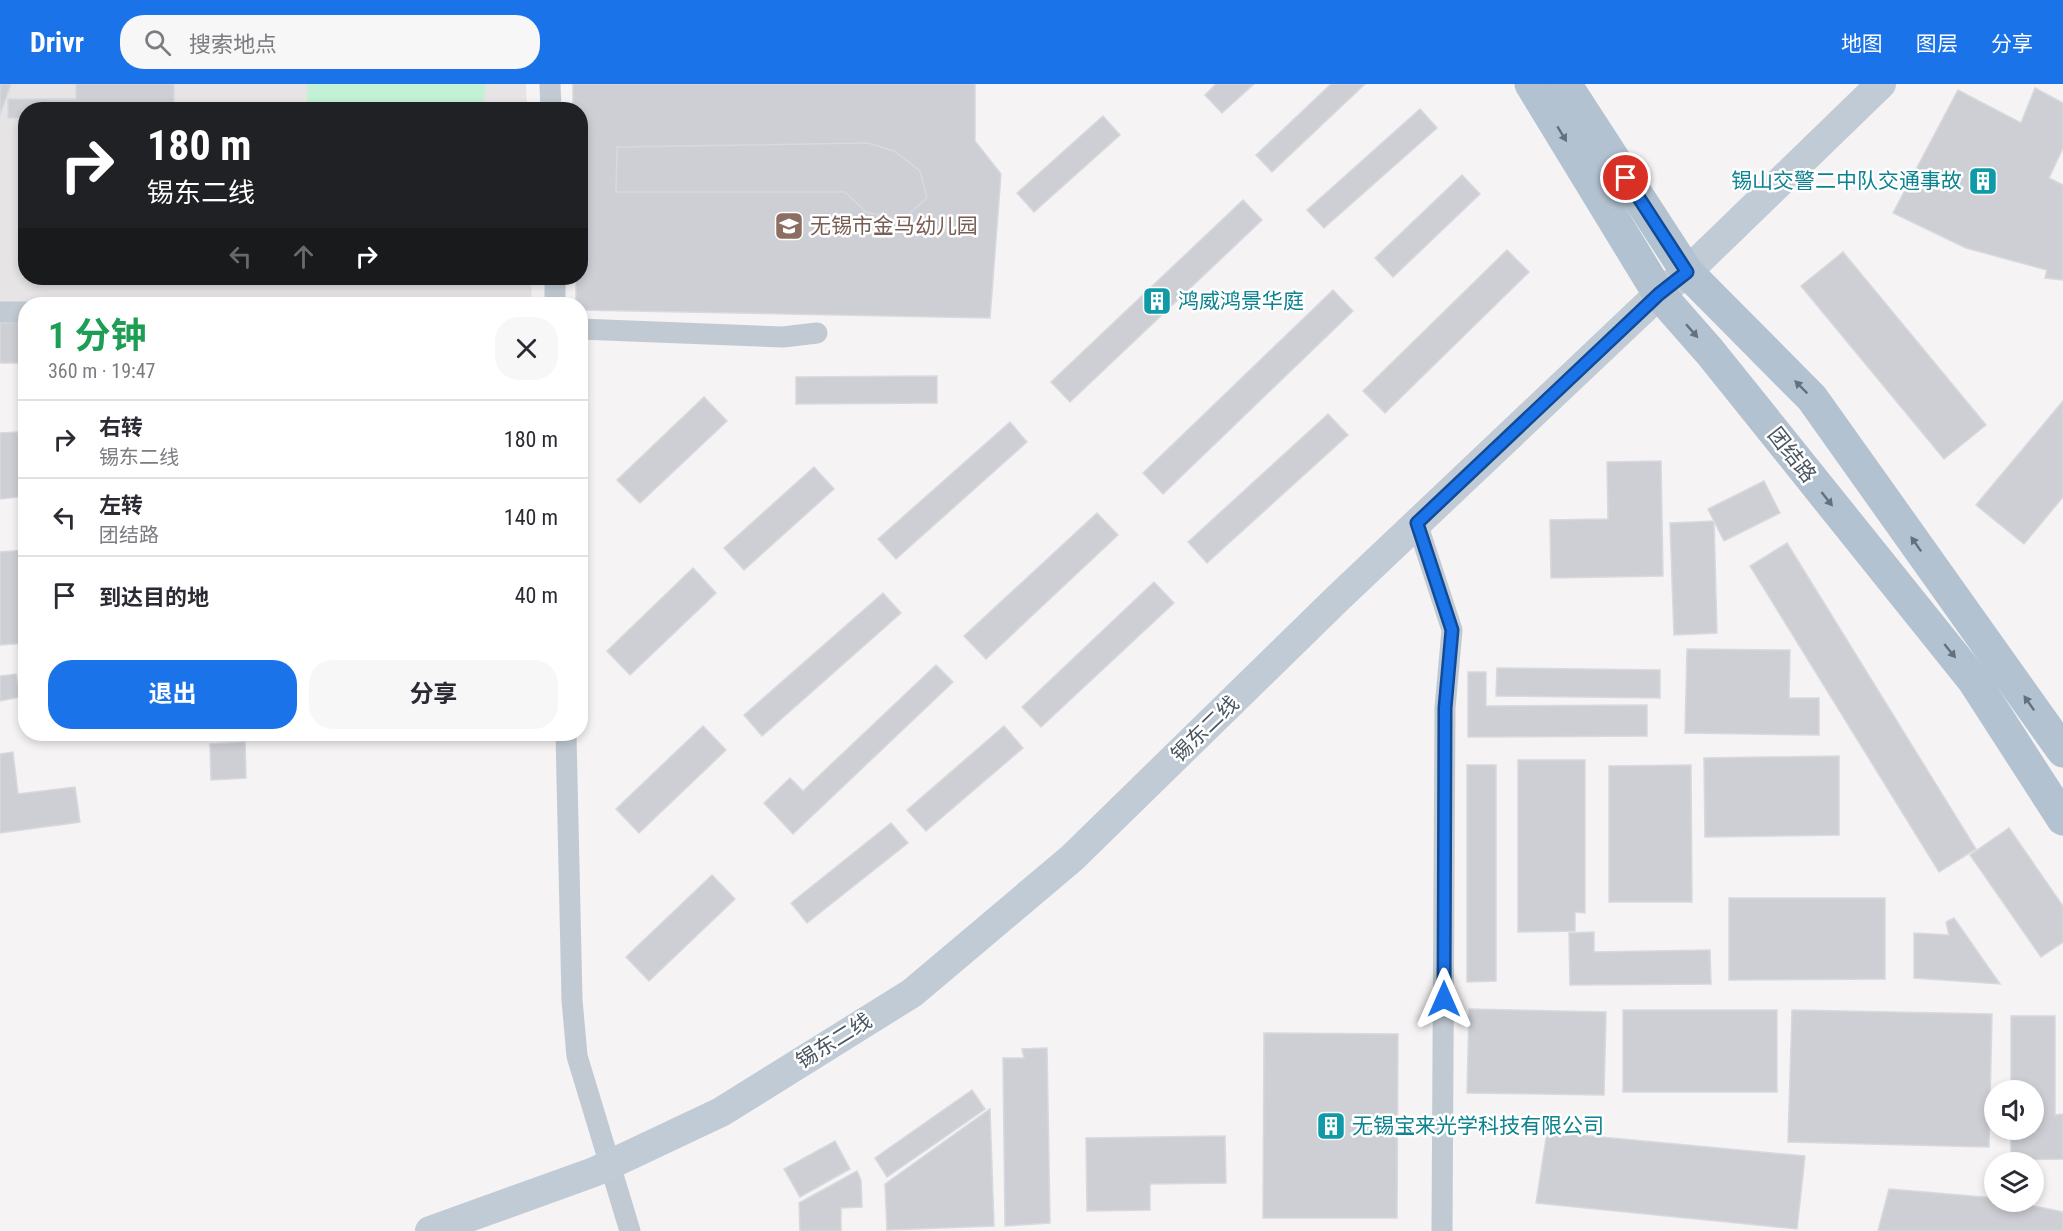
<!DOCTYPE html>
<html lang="zh">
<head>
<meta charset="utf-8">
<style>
  body { margin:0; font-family:"Roboto Condensed","Noto Sans SC",sans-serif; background:#f7f7f7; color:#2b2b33; height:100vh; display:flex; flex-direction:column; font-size:22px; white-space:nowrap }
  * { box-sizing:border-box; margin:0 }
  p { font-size:20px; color:#7c7c81 }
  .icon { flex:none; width:33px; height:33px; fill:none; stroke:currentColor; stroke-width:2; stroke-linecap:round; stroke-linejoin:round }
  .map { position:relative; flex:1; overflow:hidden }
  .panel { position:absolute; left:18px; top:213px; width:570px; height:444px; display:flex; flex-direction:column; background:#fff; border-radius:24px; box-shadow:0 3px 9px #0003 }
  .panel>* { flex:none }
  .hud { position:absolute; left:18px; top:18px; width:570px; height:183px; border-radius:24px; box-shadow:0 3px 9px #0003; background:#202124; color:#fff; overflow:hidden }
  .controls { position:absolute; left:1984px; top:996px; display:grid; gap:12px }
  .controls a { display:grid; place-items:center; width:60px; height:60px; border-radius:50%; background:#fff; box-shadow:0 3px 9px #0003; font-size:30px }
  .pin { position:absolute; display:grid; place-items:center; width:51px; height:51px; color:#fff; margin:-26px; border:3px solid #fff; border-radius:50%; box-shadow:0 2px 6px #0007 }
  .me { position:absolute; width:66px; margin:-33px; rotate:0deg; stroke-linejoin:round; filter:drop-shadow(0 0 4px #0008) }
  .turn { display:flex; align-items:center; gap:21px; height:126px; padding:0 30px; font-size:27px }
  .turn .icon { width:78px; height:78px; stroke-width:2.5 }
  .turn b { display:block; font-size:42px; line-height:51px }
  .lanes { display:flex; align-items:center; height:57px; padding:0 30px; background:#0003; justify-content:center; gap:30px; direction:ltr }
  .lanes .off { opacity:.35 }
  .round { display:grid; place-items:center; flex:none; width:63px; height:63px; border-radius:24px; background:#f7f7f7 }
  .headline { display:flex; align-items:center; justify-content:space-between; height:102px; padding:0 30px }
  h1 { font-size:36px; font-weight:700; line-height:45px; color:#1e9e55 }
  .action { display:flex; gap:12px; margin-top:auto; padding:12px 30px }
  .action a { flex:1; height:69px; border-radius:24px; background:#1a73e8; color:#fff; font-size:24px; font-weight:700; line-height:69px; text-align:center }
  .action a+a { background:#f7f7f7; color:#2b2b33 }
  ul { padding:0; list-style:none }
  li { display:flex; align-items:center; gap:18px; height:78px; padding:0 30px; border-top:2px solid #e1e1e2 }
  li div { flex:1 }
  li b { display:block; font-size:22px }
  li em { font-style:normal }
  header { display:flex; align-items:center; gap:36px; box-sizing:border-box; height:84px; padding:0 30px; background:#1a73e8; color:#fff }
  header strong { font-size:28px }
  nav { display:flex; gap:33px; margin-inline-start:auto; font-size:21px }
  .search { width:420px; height:54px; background:#f7f7f7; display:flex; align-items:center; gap:15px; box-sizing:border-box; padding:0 21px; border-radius:24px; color:#7c7c81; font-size:22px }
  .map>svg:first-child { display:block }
  .education { fill:#e6e4e5 }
  .green { fill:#c3f1d5 }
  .building { fill:#cdcfd5; stroke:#d7d9de; stroke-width:1.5 }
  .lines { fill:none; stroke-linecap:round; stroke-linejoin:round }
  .street { stroke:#c1cad2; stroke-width:21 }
  .secondary { stroke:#c1cbd6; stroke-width:30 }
  .primary { stroke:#b3c2d1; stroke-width:33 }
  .oneway { fill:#64717d }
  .route-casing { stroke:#114b97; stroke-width:15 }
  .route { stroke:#1a73e8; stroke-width:10 }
  .labels { text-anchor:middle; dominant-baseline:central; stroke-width:5; stroke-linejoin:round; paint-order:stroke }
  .culture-label { font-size:21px; fill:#0d838f; stroke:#fff; text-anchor:start }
  .education-label { font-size:21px; fill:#785e54; stroke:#fff; text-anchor:start }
  .street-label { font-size:21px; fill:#4a5661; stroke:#fff }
</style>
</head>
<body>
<header>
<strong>Drivr</strong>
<div class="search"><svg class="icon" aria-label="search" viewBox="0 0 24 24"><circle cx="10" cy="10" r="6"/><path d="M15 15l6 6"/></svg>搜索地点</div>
<nav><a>地图</a><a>图层</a><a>分享</a></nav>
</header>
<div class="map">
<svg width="2063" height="1147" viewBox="0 0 2063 1147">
  <rect width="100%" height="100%" fill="#f5f3f3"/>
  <polygon class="education" points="0,0 526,0 527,25 26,26 26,194 531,194 532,220 0,219"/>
  <polygon class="green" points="307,0 485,0 484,25 307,25"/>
  <g class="building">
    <polygon points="0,0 11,0 0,31"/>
    <polygon points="76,0 174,0 174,26 26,26 26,34 8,34 8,15 76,15"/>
    <polygon points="573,0 975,0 975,57 1001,90 990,234 580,226 580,220 576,220 576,194 580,194 580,26 573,26"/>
    <polygon points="1216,0 1254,0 1222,29 1205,11"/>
    <polygon points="1331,0 1365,0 1272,88 1256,71"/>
    <polygon points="2035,4 2063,19 2063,64 2049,94 2063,101 2063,196 2045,194 2047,186 1966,164 1893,129 1958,6 2021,39"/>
    <polygon points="1420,25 1437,44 1324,144 1307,126"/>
    <polygon points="1103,32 1120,51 1034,128 1017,109"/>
    <polygon points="868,59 894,67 920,87 927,114 902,136 866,128 845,108 616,108 617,63"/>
    <polygon points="1462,91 1480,110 1393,193 1375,174"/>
    <polygon points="1243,116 1262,136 1070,318 1051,298"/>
    <polygon points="1507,166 1529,188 1385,329 1363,307"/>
    <polygon points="1843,168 1986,341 1944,375 1801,202"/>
    <polygon points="1333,206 1353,227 1163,410 1143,389"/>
    <polygon points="26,238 26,279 0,279 0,239"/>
    <polygon points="937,292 937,319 796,320 796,293"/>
    <polygon points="704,313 727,337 640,419 617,396"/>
    <polygon points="2063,317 2063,413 2024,460 1976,421"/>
    <polygon points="1328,330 1348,351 1207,479 1188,458"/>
    <polygon points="1010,338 1027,358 896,475 878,455"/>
    <polygon points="17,348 22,365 26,365 26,412 0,415 0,349"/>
    <polygon points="1661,377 1663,492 1551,494 1550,436 1608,435 1607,378"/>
    <polygon points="814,383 834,405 744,486 724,464"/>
    <polygon points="1764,397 1780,429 1724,457 1708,425"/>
    <polygon points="1097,429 1118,451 986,575 964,552"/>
    <polygon points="1714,437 1717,549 1674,551 1670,439"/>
    <polygon points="1787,459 1976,765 1939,788 1750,482"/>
    <polygon points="26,466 26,559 0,561 0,468"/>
    <polygon points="693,484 716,509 630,591 607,567"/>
    <polygon points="1154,498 1174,519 1041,643 1022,623"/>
    <polygon points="883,509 901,529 762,652 744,631"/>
    <polygon points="1687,565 1790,566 1789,614 1819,614 1819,651 1685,649"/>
    <polygon points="936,581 953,598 793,750 764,719 790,694 803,707"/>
    <polygon points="1497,584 1660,586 1660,614 1496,612"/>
    <polygon points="1468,588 1486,588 1486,622 1647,621 1647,652 1468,653"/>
    <polygon points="16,590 20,613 0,617 0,592"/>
    <polygon points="703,642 726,666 639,749 616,725"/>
    <polygon points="1004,642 1023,664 926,747 907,726"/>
    <polygon points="245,658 246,694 211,696 210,660"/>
    <polygon points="13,668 18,710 75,703 80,738 0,749 0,670"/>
    <polygon points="1839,672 1839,751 1705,753 1704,674"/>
    <polygon points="1518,676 1585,676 1585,829 1575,828 1575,847 1518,848"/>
    <polygon points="1467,681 1496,681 1496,897 1467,898"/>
    <polygon points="1691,681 1692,818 1609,818 1609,682"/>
    <polygon points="891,739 908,759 807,839 791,819"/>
    <polygon points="2009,744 2063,822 2063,858 2041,873 1970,771"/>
    <polygon points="712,791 735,815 649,897 626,873"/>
    <polygon points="1729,814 1885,814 1885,895 1729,896"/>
    <polygon points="1954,834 2000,900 1914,894 1914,849 1949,851 1946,838"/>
    <polygon points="1594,848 1594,868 1710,866 1711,900 1570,901 1569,849"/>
    <polygon points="1469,925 1606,928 1604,1011 1467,1009"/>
    <rect x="1623" y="926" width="154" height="82"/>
    <polygon points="1792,926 1992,930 1989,1063 1788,1058"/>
    <polygon points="2011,932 2055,932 2055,1031 2063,1030 2063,1075 2011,1076 2011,1046 2034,1046 2034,1006 2011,1006"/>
    <polygon points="1264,949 1398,950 1397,1134 1263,1134"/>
    <polygon points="1047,964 1050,1139 1005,1142 1003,974 1024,974 1022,965"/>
    <polygon points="972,1006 985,1025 887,1093 875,1074"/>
    <polygon points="990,1025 994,1142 887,1146 885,1100"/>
    <polygon points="1547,1048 1805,1072 1797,1145 1536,1119"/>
    <polygon points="1225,1052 1226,1099 1150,1100 1150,1126 1087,1127 1086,1054"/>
    <polygon points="835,1057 850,1085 800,1113 784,1085"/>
    <polygon points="857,1087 861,1096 862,1123 841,1124 841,1147 800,1147 799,1119"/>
    <polygon points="1889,1105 1995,1114 1995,1118 2016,1118 2063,1128 2063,1147 1878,1147"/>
  </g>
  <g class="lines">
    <g class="street">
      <polyline points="550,0 551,26"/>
      <polyline points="555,194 555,220"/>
      <polyline points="0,228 26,228"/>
      <polyline points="580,245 783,253 817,249"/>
      <polyline points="1417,439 1452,546 1445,624 1442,1147"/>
      <polyline points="566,650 572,916 577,972 630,1147"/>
    </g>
    <polyline class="secondary" points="430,1147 594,1088 721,1028 912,909 1072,774 1337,515 1659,210 1687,188 1881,0"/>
    <g class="primary">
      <polyline points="1531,0 1659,210 1710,268 1974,597 2063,735"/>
      <polyline points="1565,0 1687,188 1812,314 2063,667"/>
    </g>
  </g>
  <defs><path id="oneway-solid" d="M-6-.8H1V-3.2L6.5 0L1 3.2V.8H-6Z" transform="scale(1.5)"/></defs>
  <g class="oneway">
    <use href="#oneway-solid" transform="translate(1562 50) rotate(59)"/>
    <use href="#oneway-solid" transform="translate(1692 247) rotate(49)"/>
    <use href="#oneway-solid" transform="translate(1801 303) rotate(-135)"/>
    <use href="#oneway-solid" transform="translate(1827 415) rotate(52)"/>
    <use href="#oneway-solid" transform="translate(1916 460) rotate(-125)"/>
    <use href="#oneway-solid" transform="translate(1950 567) rotate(51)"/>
    <use href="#oneway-solid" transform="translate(2029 619) rotate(-125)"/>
  </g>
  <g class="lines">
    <g class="route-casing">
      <polyline id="route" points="1444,915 1445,624 1452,546 1417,439 1659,210 1687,188 1626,94"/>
    </g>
    <use href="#route" class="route"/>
  </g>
  <defs>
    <g id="building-square" transform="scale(1.5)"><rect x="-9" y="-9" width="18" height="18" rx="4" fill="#0f9aa8" stroke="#fff"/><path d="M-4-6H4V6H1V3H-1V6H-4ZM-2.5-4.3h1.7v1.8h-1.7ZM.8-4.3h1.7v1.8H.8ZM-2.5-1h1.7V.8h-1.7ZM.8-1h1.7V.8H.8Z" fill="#fff"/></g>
    <g id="school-square" transform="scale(1.5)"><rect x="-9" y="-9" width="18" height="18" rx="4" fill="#8d6e63" stroke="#fff"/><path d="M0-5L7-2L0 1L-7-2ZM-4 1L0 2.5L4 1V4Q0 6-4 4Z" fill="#fff"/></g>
  </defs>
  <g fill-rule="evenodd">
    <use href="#building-square" x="1983" y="97"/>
    <use href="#school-square" x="789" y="142"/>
    <use href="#building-square" x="1157" y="217"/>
    <use href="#building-square" x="1331" y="1042"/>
  </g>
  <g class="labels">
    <g class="culture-label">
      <text x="1962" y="97" text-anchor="end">锡山交警二中队交通事故</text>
      <text x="1178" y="217">鸿威鸿景华庭</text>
      <text x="1352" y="1042">无锡宝来光学科技有限公司</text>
    </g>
    <g class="education-label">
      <text x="810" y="142">无锡市金马幼儿园</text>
    </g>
    <g class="street-label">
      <text transform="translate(1792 371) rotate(52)">团结路</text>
      <text transform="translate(1205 645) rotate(-44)">锡东二线</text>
      <text transform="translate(834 957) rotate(-32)">锡东二线</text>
    </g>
  </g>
</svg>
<div class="controls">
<a><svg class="icon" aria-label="sound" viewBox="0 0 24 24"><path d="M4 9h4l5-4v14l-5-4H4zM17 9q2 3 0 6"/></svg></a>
<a><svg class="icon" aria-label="layers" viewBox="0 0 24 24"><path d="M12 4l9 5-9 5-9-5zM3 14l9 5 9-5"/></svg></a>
</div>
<div class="pin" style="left:1626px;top:94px;background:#d93025"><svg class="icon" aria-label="arrive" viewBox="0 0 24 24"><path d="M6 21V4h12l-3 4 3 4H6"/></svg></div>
<svg class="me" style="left:1444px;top:915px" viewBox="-20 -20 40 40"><path d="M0-17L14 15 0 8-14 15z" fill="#1a73e8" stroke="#fff" stroke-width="4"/></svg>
<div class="hud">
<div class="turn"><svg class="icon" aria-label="right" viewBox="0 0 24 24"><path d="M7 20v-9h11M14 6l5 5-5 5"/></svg><div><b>180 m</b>锡东二线</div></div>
<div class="lanes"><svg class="icon off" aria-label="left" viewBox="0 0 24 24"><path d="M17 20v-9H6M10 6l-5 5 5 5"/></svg><svg class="icon off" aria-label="ahead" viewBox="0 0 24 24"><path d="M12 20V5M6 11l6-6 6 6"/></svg><svg class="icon" aria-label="right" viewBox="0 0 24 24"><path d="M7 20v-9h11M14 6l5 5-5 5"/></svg></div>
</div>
<section class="panel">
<div class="headline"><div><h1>1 分钟</h1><p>360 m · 19:47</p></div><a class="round"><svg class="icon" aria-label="close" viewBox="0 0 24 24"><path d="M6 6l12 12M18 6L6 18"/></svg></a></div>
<ul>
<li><svg class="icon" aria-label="right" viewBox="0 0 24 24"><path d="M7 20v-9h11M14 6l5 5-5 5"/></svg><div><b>右转</b><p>锡东二线</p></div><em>180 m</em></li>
<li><svg class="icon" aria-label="left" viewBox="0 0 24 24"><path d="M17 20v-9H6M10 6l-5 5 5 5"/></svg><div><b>左转</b><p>团结路</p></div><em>140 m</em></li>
<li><svg class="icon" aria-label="arrive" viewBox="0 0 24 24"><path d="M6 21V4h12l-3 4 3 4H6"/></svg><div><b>到达目的地</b></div><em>40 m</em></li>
</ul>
<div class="action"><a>退出</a><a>分享</a></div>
</section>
</div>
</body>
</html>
